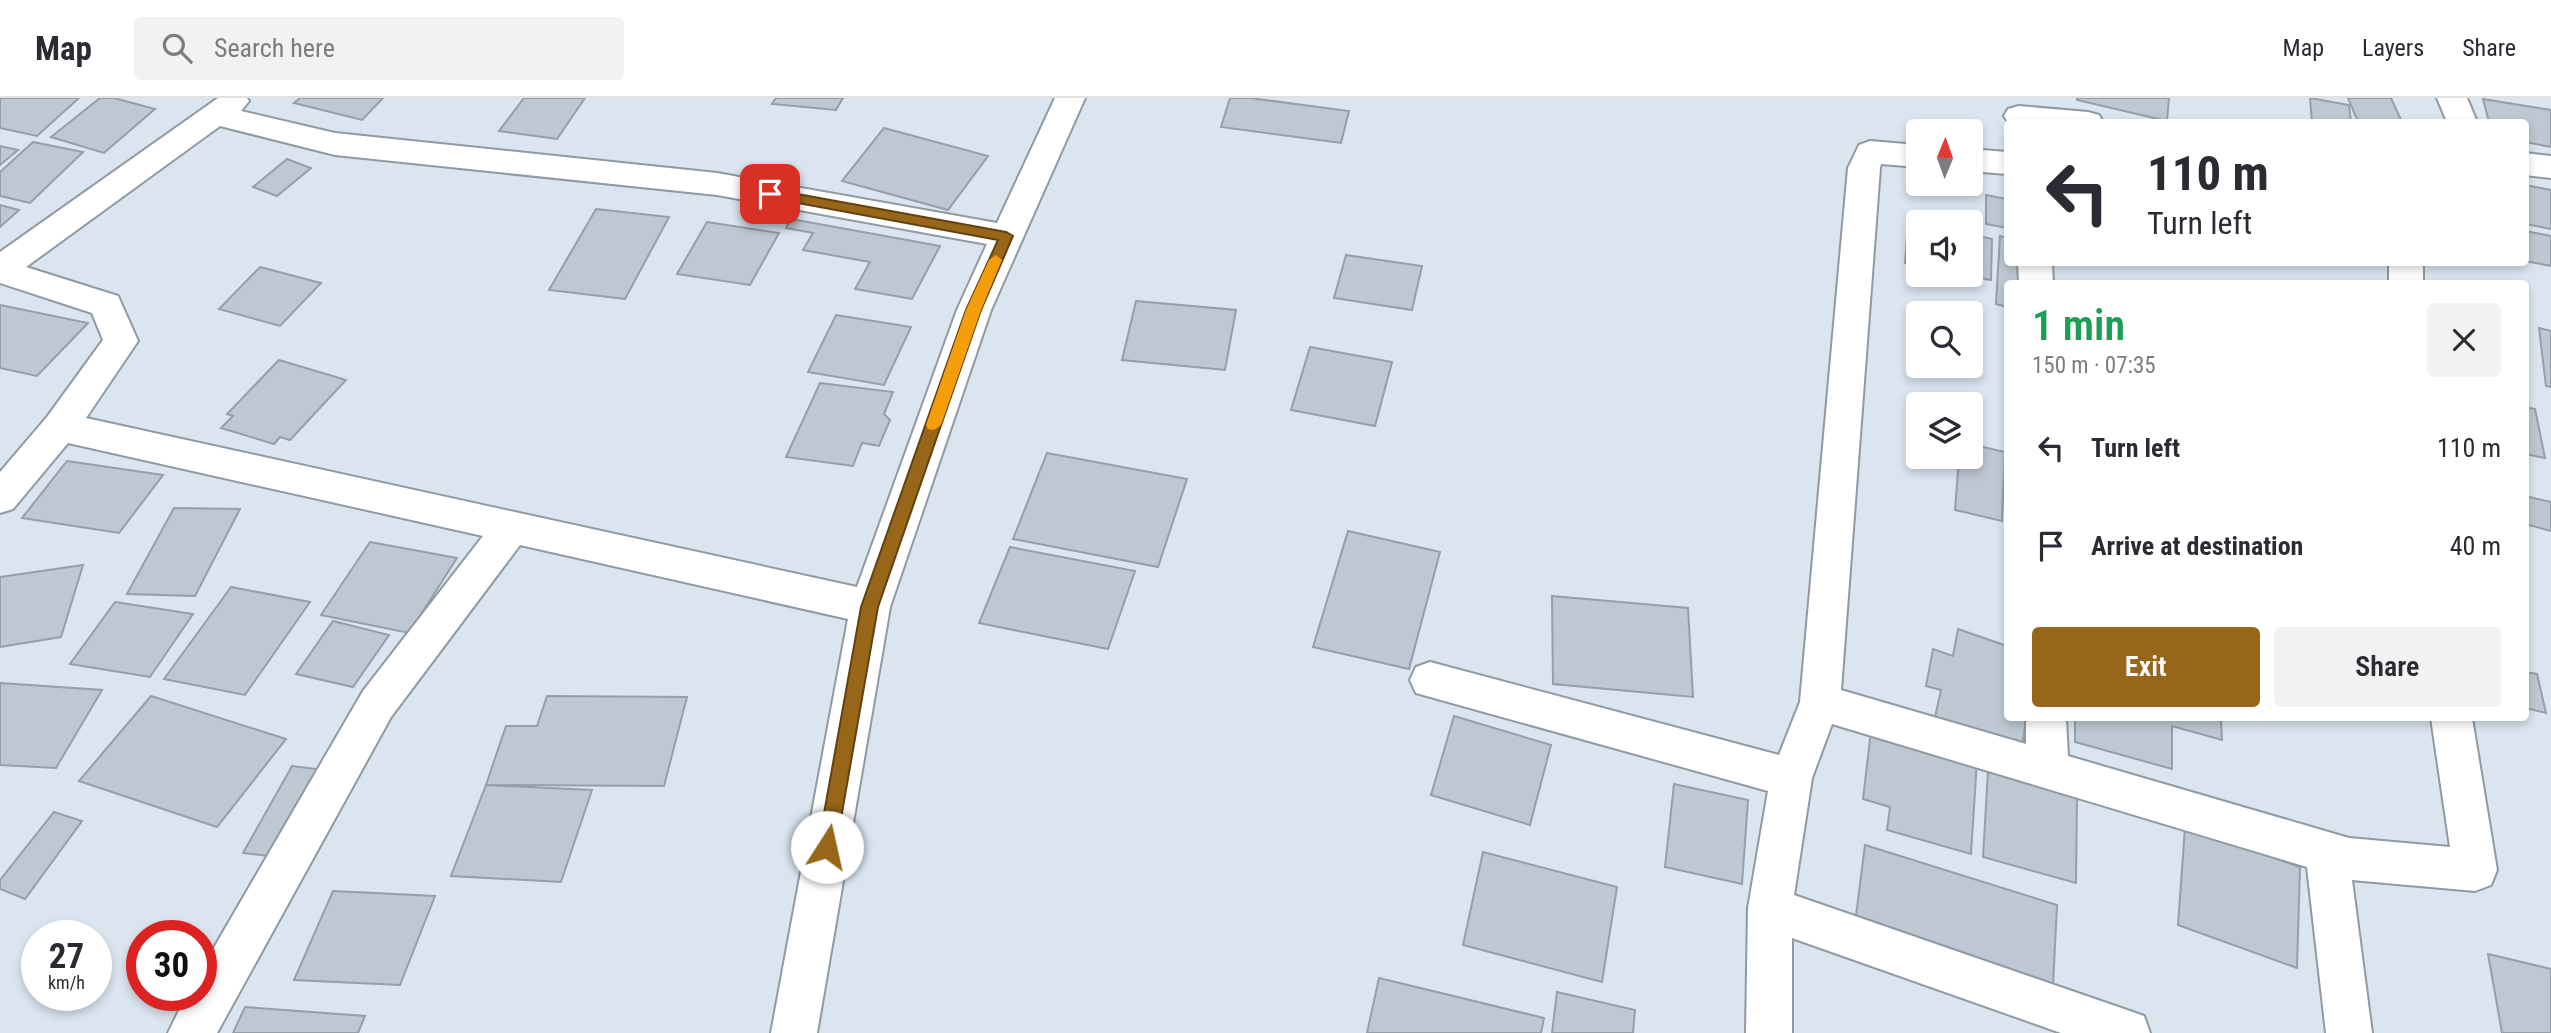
<!DOCTYPE html>
<html lang="en">
<head>
<meta charset="utf-8">
<style>
  body { margin:0; font-family:"Roboto Condensed",sans-serif; background:#f2f2f3; color:#2b2b33; height:100vh; display:flex; flex-direction:column; font-size:26px; white-space:nowrap }
  * { box-sizing:border-box; margin:0 }
  p { font-size:23px; color:#7c7c81 }
  .icon { flex:none; width:38px; height:38px; fill:none; stroke:currentColor; stroke-width:2; stroke-linecap:round; stroke-linejoin:round }
  .map { position:relative; flex:1; overflow:hidden }
  .details { position:absolute; left:2004px; top:182px; width:525px; height:441px; display:flex; flex-direction:column; background:#fff; border-radius:7px; box-shadow:0 4px 10px #0003 }
  .details>* { flex:none }
  .banner { position:absolute; left:2004px; top:21px; width:525px; height:147px; border-radius:7px; box-shadow:0 4px 10px #0003; background:#fff; color:#2b2b33; overflow:hidden }
  .needle { width:46px; rotate:1deg }
  .controls { position:absolute; left:1906px; top:21px; display:grid; gap:14px }
  .controls a { display:grid; place-items:center; width:77px; height:77px; border-radius:7px; background:#fff; box-shadow:0 4px 10px #0003; font-size:35px }
  .speed { position:absolute; left:21px; top:822px; display:flex; gap:14px; font-size:35px; font-weight:700; text-align:center }
  .speed>* { display:grid; place-content:center; width:91px; height:91px; border-radius:50%; background:#fff; box-shadow:0 4px 10px #0003; line-height:1 }
  .speed small { font-size:18px; font-weight:400 }
  .speed .limit { border:10px solid #d22; background:#fff; color:#111 }
  .pin { position:absolute; display:grid; place-items:center; width:60px; height:60px; color:#fff; margin:-30px; border-radius:14px; box-shadow:0 4px 10px #0006 }
  .me { position:absolute; width:77px; margin:-38px; rotate:10deg; stroke-linejoin:round; filter:drop-shadow(0 0 5px #0008) }
  .turn { display:flex; align-items:center; gap:24px; height:147px; padding:0 28px; font-size:32px }
  .turn .icon { width:91px; height:91px; stroke-width:2.5 }
  .turn b { display:block; font-size:49px; line-height:60px }
  .round { display:grid; place-items:center; flex:none; width:74px; height:74px; border-radius:7px; background:#f2f2f3 }
  .head { display:flex; align-items:center; justify-content:space-between; height:119px; padding:0 28px }
  h1 { font-size:42px; font-weight:600; line-height:52px; color:#1e9e55 }
  .primary-button { display:flex; gap:14px; margin-top:auto; padding:14px 28px }
  .primary-button a { flex:1; height:80px; border-radius:7px; background:#976619; color:#fff; font-size:28px; font-weight:600; line-height:80px; text-align:center }
  .primary-button a+a { background:#f2f2f3; color:#2b2b33 }
  ul { padding:0; list-style:none }
  li { display:flex; align-items:center; gap:21px; height:98px; padding:0 28px }
  li div { flex:1 }
  li b { display:block; font-size:26px }
  li em { font-style:normal }
  header { display:flex; align-items:center; gap:42px; box-sizing:border-box; height:98px; padding:0 35px; background:#fff; border-bottom:2px solid #e1e1e2 }
  header strong { font-size:33px }
  nav { display:flex; gap:38px; margin-inline-start:auto; font-size:24px }
  .search { width:490px; height:63px; background:#f2f2f3; display:flex; align-items:center; gap:18px; box-sizing:border-box; padding:0 24px; border-radius:7px; color:#7c7c81; font-size:26px }
  .map>svg:first-child { display:block }
  .building { fill:#bdc8d2; stroke:#949fa8; stroke-width:2 }
  .lines { fill:none; stroke-linecap:round; stroke-linejoin:round }
  .street-casing { stroke:#8f9aa3; stroke-width:4 }
  .street { fill:#fff; fill-rule:evenodd }
  .route { fill:#976619; stroke:#624210; stroke-width:2 }
  .slow { fill:#f59e0b }
</style>
</head>
<body>
<header>
<strong>Map</strong>
<div class="search"><svg class="icon" aria-label="search" viewBox="0 0 24 24"><circle cx="10" cy="10" r="6"/><path d="M15 15l6 6"/></svg>Search here</div>
<nav><a>Map</a><a>Layers</a><a>Share</a></nav>
</header>
<div class="map">
<svg width="2551" height="935" viewBox="0 0 2551 935">
  <rect width="100%" height="100%" fill="#dae5ef"/>
  <g class="building">
    <polygon points="0,0 79,0 37,38 0,30"/>
    <polygon points="100,0 114,0 155,11 104,55 51,39"/>
    <polygon points="300,0 383,0 362,22 294,5"/>
    <polygon points="524,0 585,0 557,41 499,33"/>
    <polygon points="776,0 843,0 836,12 772,6"/>
    <polygon points="1230,0 1250,0 1349,13 1341,45 1221,29"/>
    <polygon points="2077,0 2169,0 2167,23 2077,2"/>
    <polygon points="2310,0 2349,7 2351,24 2312,24"/>
    <polygon points="2348,0 2391,0 2402,24 2358,24"/>
    <polygon points="2483,1 2551,12 2551,49 2525,44 2525,24 2489,24"/>
    <polygon points="884,30 988,58 948,112 842,83"/>
    <polygon points="33,44 83,54 30,105 0,98 0,74"/>
    <polygon points="0,48 18,52 0,67"/>
    <polygon points="287,61 311,70 277,98 253,89"/>
    <polygon points="2525,87 2551,92 2551,131 2525,126"/>
    <polygon points="1986,97 2007,101 2007,130 1986,126"/>
    <polygon points="0,107 19,112 0,129"/>
    <polygon points="596,111 669,119 625,201 549,192"/>
    <polygon points="791,121 940,148 912,201 855,191 870,164 803,152 813,135 786,130"/>
    <polygon points="707,124 779,135 750,187 677,176"/>
    <polygon points="1908,124 1918,126 1918,168 1905,165"/>
    <polygon points="2525,133 2551,138 2551,168 2525,163"/>
    <polygon points="1970,136 1992,141 1991,182 1963,177 1970,177"/>
    <polygon points="2000,138 2007,140 2007,164 2025,164 2024,186 2007,186 2007,209 1996,206"/>
    <polygon points="1346,157 1422,168 1412,212 1334,200"/>
    <polygon points="260,169 321,185 280,228 219,211"/>
    <polygon points="1136,203 1236,212 1225,272 1122,262"/>
    <polygon points="0,207 88,225 37,278 0,270"/>
    <polygon points="836,217 911,229 884,287 808,274"/>
    <polygon points="2539,230 2551,233 2551,289 2546,288"/>
    <polygon points="1310,249 1392,264 1375,328 1291,312"/>
    <polygon points="279,262 346,282 290,342 280,339 274,346 221,330 233,318 227,316"/>
    <polygon points="820,285 893,294 884,316 890,322 879,348 862,345 853,368 786,359"/>
    <polygon points="2525,309 2535,311 2545,360 2525,356"/>
    <polygon points="1970,346 2005,354 2002,423 1955,412 1959,359 1970,359"/>
    <polygon points="1047,355 1187,381 1158,469 1013,441"/>
    <polygon points="67,363 163,377 119,435 22,420"/>
    <polygon points="2525,398 2551,404 2551,433 2525,426"/>
    <polygon points="174,410 240,411 195,498 127,496"/>
    <polygon points="1348,433 1440,454 1409,571 1313,549"/>
    <polygon points="370,444 457,460 409,535 321,517"/>
    <polygon points="1010,449 1135,473 1108,551 979,525"/>
    <polygon points="83,467 61,539 0,549 0,479"/>
    <polygon points="231,489 310,504 245,597 164,581"/>
    <polygon points="1552,498 1688,510 1693,599 1553,586"/>
    <polygon points="115,504 193,516 150,579 70,566"/>
    <polygon points="333,523 389,537 353,589 296,576"/>
    <polygon points="1958,531 2007,548 2007,620 2026,620 2022,649 1935,619 1941,592 1926,588 1933,551 1953,558"/>
    <polygon points="2525,574 2537,576 2546,615 2525,610"/>
    <polygon points="0,585 102,592 56,670 0,667"/>
    <polygon points="151,598 286,641 217,729 79,683"/>
    <polygon points="547,598 687,599 664,688 486,687 506,628 537,628"/>
    <polygon points="1454,618 1551,647 1530,727 1431,697"/>
    <polygon points="2075,620 2221,620 2222,642 2172,628 2172,671 2075,644"/>
    <polygon points="1871,633 1977,662 1971,756 1887,732 1890,709 1863,701"/>
    <polygon points="292,668 324,672 277,759 243,755"/>
    <polygon points="1988,673 2077,697 2076,785 1983,759"/>
    <polygon points="1674,686 1748,702 1742,786 1665,769"/>
    <polygon points="486,687 592,692 561,784 451,778"/>
    <polygon points="54,714 82,723 25,801 0,791 0,782"/>
    <polygon points="2185,729 2300,769 2297,870 2178,827"/>
    <polygon points="1865,747 2057,807 2053,888 1855,825"/>
    <polygon points="1483,754 1617,789 1602,884 1463,847"/>
    <polygon points="333,793 435,798 400,887 294,882"/>
    <polygon points="2488,856 2551,871 2551,935 2502,935"/>
    <polygon points="1379,880 1544,920 1541,935 1367,935"/>
    <polygon points="1557,894 1635,912 1633,935 1552,935"/>
    <polygon points="245,909 365,918 358,935 233,935"/>
  </g>
  <g class="lines">
    <g class="street-casing">
      <g id="street">
        <path d="M218,0H247L249,3L241,13L335,35L717,75L997,125L1055,0H1085L991,212L890,509L817,935H771L848,521L520,447L391,619L217,935H168L186,898H201V872L363,593L483,438L68,345L13,411L0,415V374L47,319L103,242L92,215L0,185V154ZM220,28L335,57L717,97L987,146L957,212L857,489L86,320L138,243L118,198L26,169Z"/>
        <polygon points="2437,0 2467,0 2477,24 2447,24"/>
        <polygon points="2019,8 2088,14 2099,17 2103,24 2008,24 2004,18 2008,11"/>
        <polygon points="1870,43 1918,47 1918,69 1881,66 1880,70 1841,592 2026,646 2026,620 2066,620 2068,658 2349,740 2450,749 2431,620 2472,620 2497,772 2491,787 2475,793 2352,782 2372,935 2326,935 2307,769 1832,626 1812,680 1794,797 2127,912 2144,918 2150,935 2061,935 1792,840 1792,935 1746,935 1748,810 1768,693 1416,595 1410,582 1416,569 1430,564 1779,657 1800,604 1848,70 1859,47"/>
        <polygon points="1970,51 2007,54 2007,76 1970,73"/>
        <polygon points="2525,55 2551,58 2551,80 2525,77"/>
        <polygon points="2018,164 2052,164 2053,186 2019,186"/>
        <rect x="2389" y="164" width="34" height="22"/>
      </g>
    </g>
    <use href="#street" class="street"/>
  </g>
  <polygon class="route" points="770,91 1006,134 1013,138 981,212 878,509 836,749 833,755 827,757 821,755 818,749 861,509 966,212 998,142 765,99 765,92"/>
  <polygon class="slow" points="996,157 1002,162 981,212 941,327 934,332 928,331 926,327 966,212 989,162"/>
</svg>
<div class="controls">
<a><svg class="needle" viewBox="-14 -14 28 28"><path d="M0-13l5 13h-10z" fill="#e53935"/><path d="M0 13l5-13h-10z" fill="#7c7c81"/></svg></a>
<a><svg class="icon" aria-label="sound" viewBox="0 0 24 24"><path d="M4 9h4l5-4v14l-5-4H4zM17 9q2 3 0 6"/></svg></a>
<a><svg class="icon" aria-label="search" viewBox="0 0 24 24"><circle cx="10" cy="10" r="6"/><path d="M15 15l6 6"/></svg></a>
<a><svg class="icon" aria-label="layers" viewBox="0 0 24 24"><path d="M12 4l9 5-9 5-9-5zM3 14l9 5 9-5"/></svg></a>
</div>
<div class="speed"><div>27<small>km/h</small></div><div class="limit">30</div></div>
<div class="pin" style="left:770px;top:96px;background:#d93025"><svg class="icon" aria-label="arrive" viewBox="0 0 24 24"><path d="M6 21V4h12l-3 4 3 4H6"/></svg></div>
<svg class="me" style="left:827px;top:749px" viewBox="-20 -20 40 40"><circle r="19" fill="#fff"/><path d="M0-13L10 11 0 6-10 11z" fill="#976619"/></svg>
<div class="banner">
<div class="turn"><svg class="icon" aria-label="left" viewBox="0 0 24 24"><path d="M17 20v-9H6M10 6l-5 5 5 5"/></svg><div><b>110 m</b>Turn left</div></div>
</div>
<section class="details">
<div class="head"><div><h1>1 min</h1><p>150 m · 07:35</p></div><a class="round"><svg class="icon" aria-label="close" viewBox="0 0 24 24"><path d="M6 6l12 12M18 6L6 18"/></svg></a></div>
<ul>
<li><svg class="icon" aria-label="left" viewBox="0 0 24 24"><path d="M17 20v-9H6M10 6l-5 5 5 5"/></svg><div><b>Turn left</b></div><em>110 m</em></li>
<li><svg class="icon" aria-label="arrive" viewBox="0 0 24 24"><path d="M6 21V4h12l-3 4 3 4H6"/></svg><div><b>Arrive at destination</b></div><em>40 m</em></li>
</ul>
<div class="primary-button"><a>Exit</a><a>Share</a></div>
</section>
</div>
</body>
</html>
